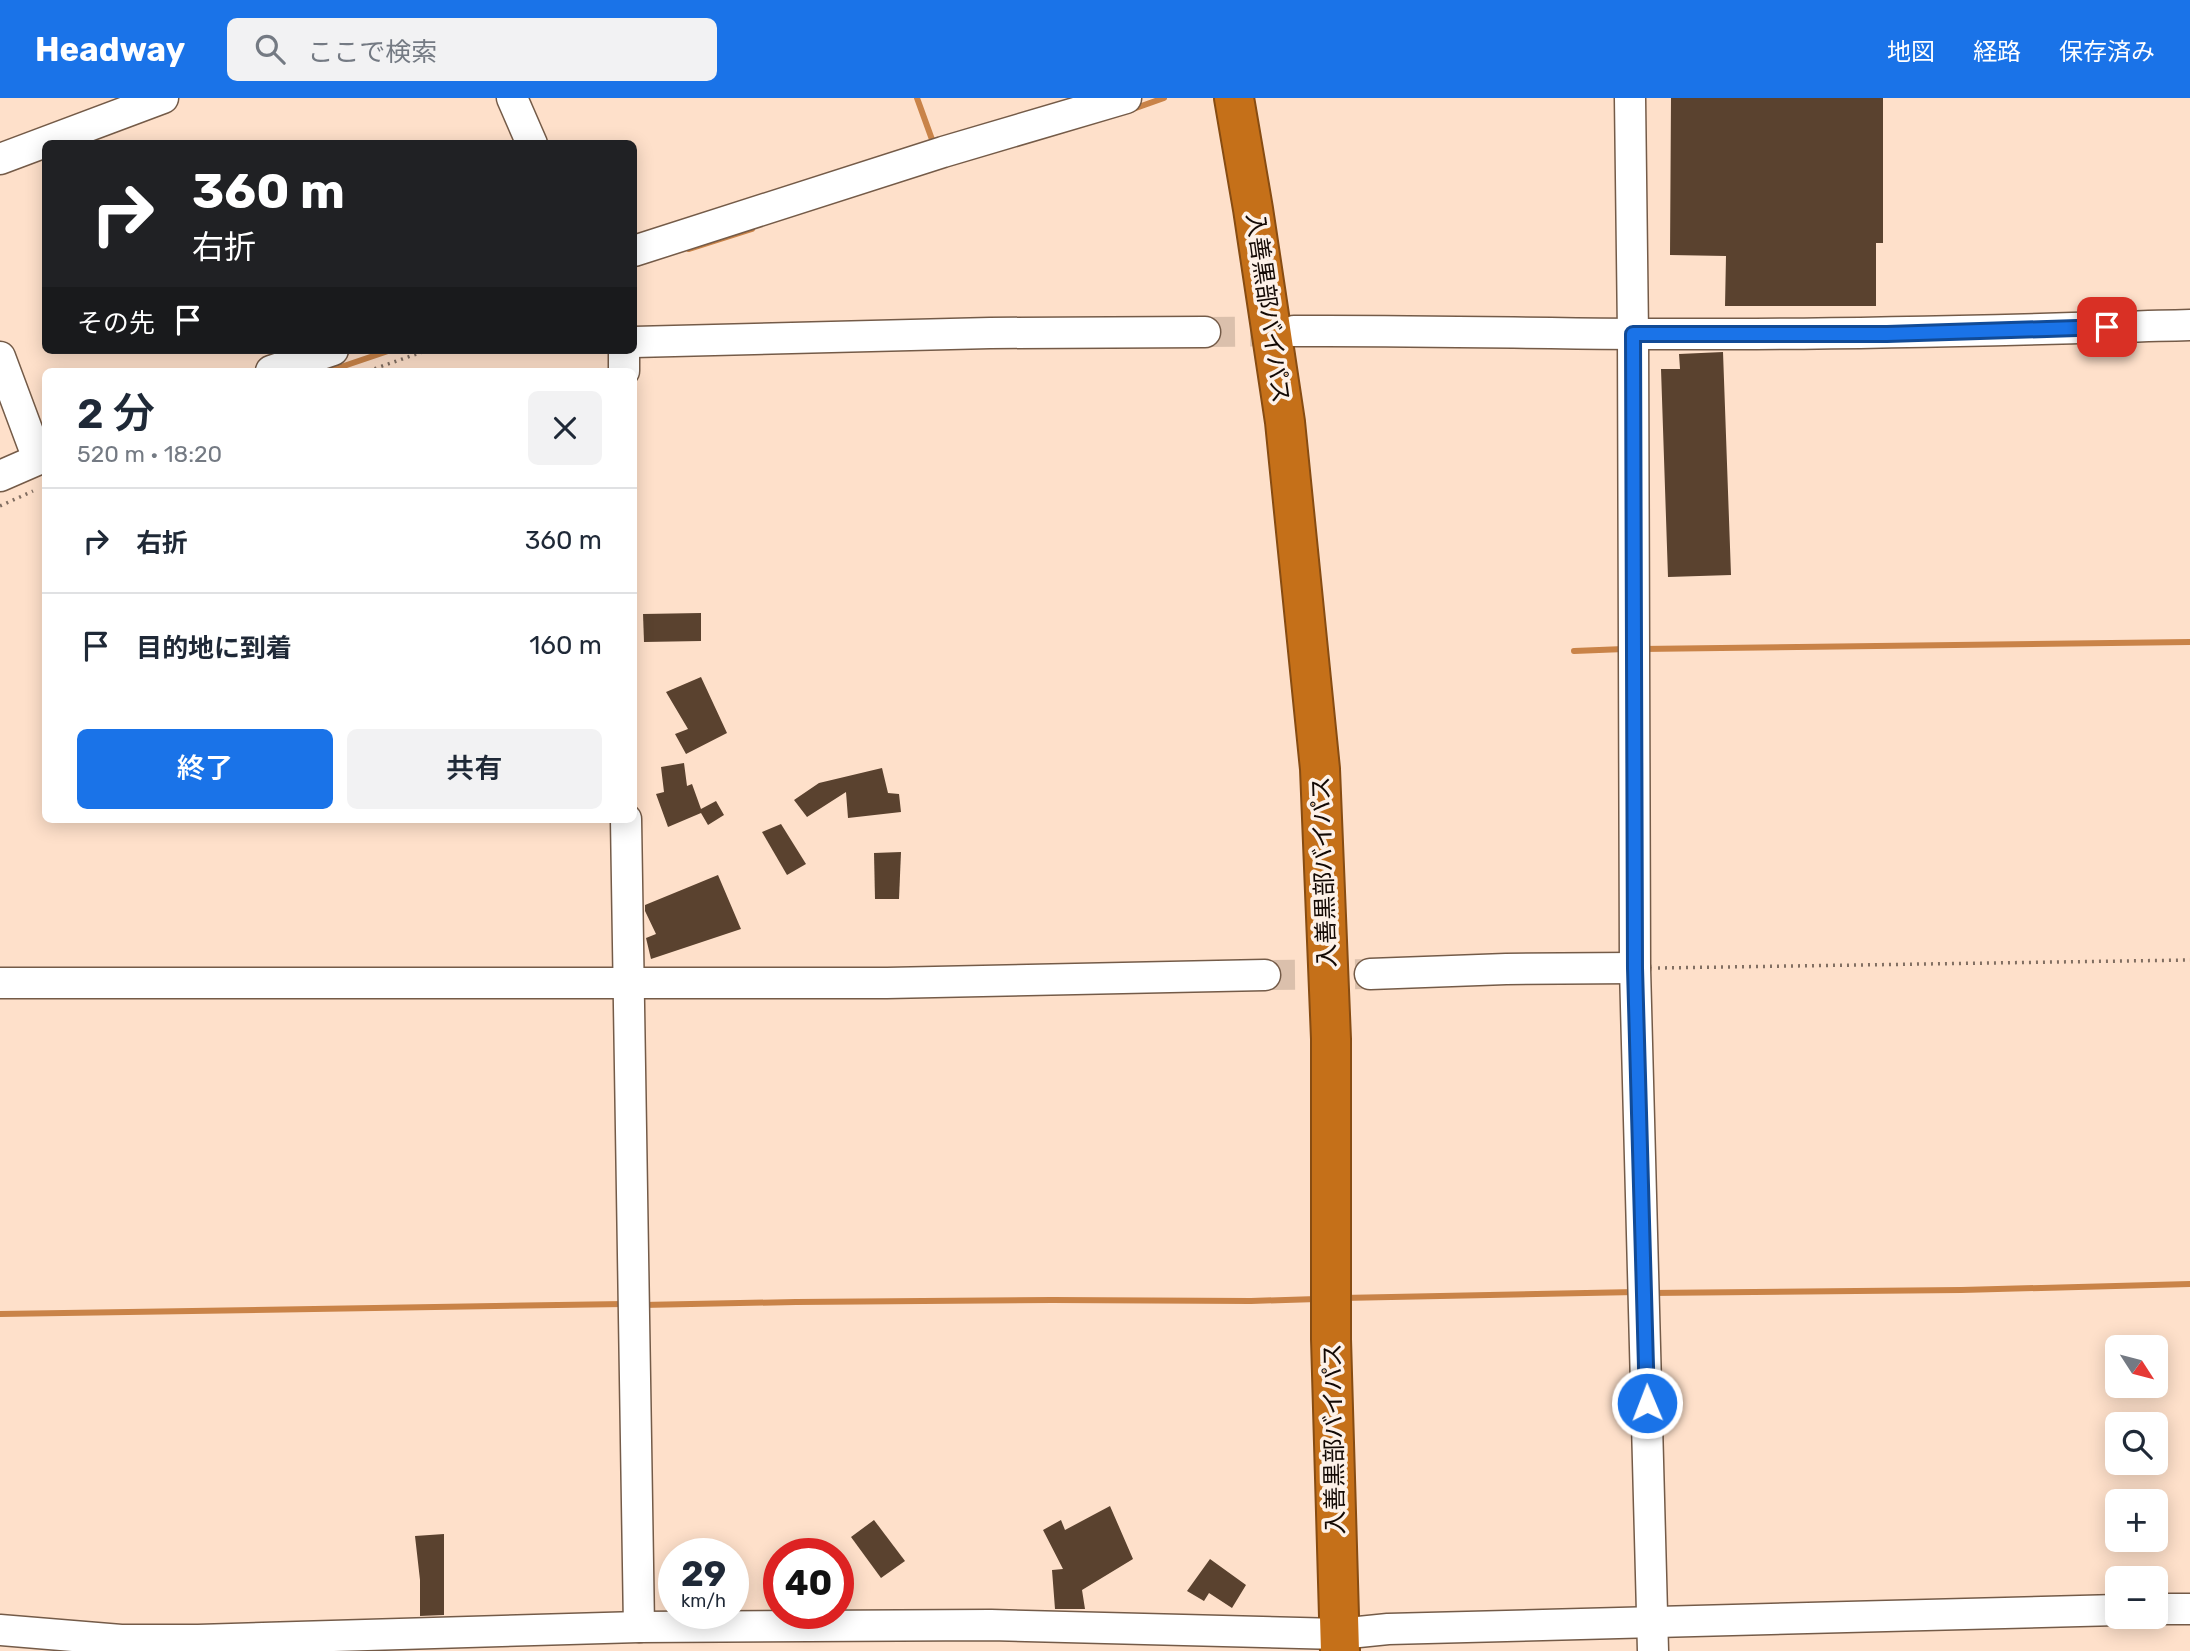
<!DOCTYPE html>
<html lang="ja">
<head>
<meta charset="utf-8">
<style>
  body { margin:0; font-family:Rubik,"Noto Sans JP",sans-serif; background:#f2f2f3; color:#1f2937; height:100vh; display:flex; flex-direction:column; font-size:26px; white-space:nowrap }
  * { box-sizing:border-box; margin:0 }
  p { font-size:23px; color:#747a83 }
  .icon { flex:none; width:38px; height:38px; fill:none; stroke:currentColor; stroke-width:2; stroke-linecap:round; stroke-linejoin:round }
  .map { position:relative; flex:1; overflow:hidden }
  .drawer { position:absolute; left:42px; top:270px; width:595px; height:455px; display:flex; flex-direction:column; background:#fff; border-radius:10px; box-shadow:0 4px 18px #0003 }
  .drawer>* { flex:none }
  .banner { position:absolute; left:42px; top:42px; width:595px; height:214px; border-radius:10px; box-shadow:0 4px 18px #0003; background:#202124; color:#fff; overflow:hidden }
  .needle { width:46px; rotate:126deg }
  .buttons { position:absolute; left:2105px; top:1237px; display:grid; gap:14px }
  .buttons a { display:grid; place-items:center; width:63px; height:63px; border-radius:10px; background:#fff; box-shadow:0 4px 18px #0003; font-size:35px }
  .speed { position:absolute; left:658px; top:1440px; display:flex; gap:14px; font-size:35px; font-weight:700; text-align:center }
  .speed>* { display:grid; place-content:center; width:91px; height:91px; border-radius:50%; background:#fff; box-shadow:0 4px 18px #0003; line-height:1 }
  .speed small { font-size:18px; font-weight:400 }
  .speed .limit { border:10px solid #d22; background:#fff; color:#111 }
  .pin { position:absolute; display:grid; place-items:center; width:60px; height:60px; color:#fff; margin:-30px; border-radius:14px; box-shadow:0 4px 10px #0006 }
  .me { position:absolute; width:77px; margin:-38px; rotate:359deg; stroke-linejoin:round; filter:drop-shadow(0 0 5px #0008) }
  .turn { display:flex; align-items:center; gap:24px; height:147px; padding:0 35px; font-size:32px }
  .turn .icon { width:91px; height:91px; stroke-width:2.5 }
  .turn b { display:block; font-size:49px; line-height:60px }
  .then { display:flex; align-items:center; height:66px; padding:0 35px; background:#0003; gap:14px; font-size:26px }
  .round { display:grid; place-items:center; flex:none; width:74px; height:74px; border-radius:10px; background:#f2f2f3 }
  .overview { display:flex; align-items:center; justify-content:space-between; height:119px; padding:0 35px }
  h1 { font-size:42px; font-weight:600; line-height:52px }
  .button { display:flex; gap:14px; margin-top:auto; padding:14px 35px }
  .button a { flex:1; height:80px; border-radius:10px; background:#1a73e8; color:#fff; font-size:28px; font-weight:600; line-height:80px; text-align:center }
  .button a+a { background:#f2f2f3; color:#1f2937 }
  ul { padding:0; list-style:none }
  li { display:flex; align-items:center; gap:21px; height:105px; padding:0 35px; border-top:2px solid #e0e1e3 }
  li div { flex:1 }
  li b { display:block; font-size:26px }
  li em { font-style:normal }
  header { display:flex; align-items:center; gap:42px; box-sizing:border-box; height:98px; padding:0 35px; background:#1a73e8; color:#fff }
  header strong { font-size:33px }
  nav { display:flex; gap:38px; margin-inline-start:auto; font-size:24px }
  .search { width:490px; height:63px; background:#f2f2f3; display:flex; align-items:center; gap:18px; box-sizing:border-box; padding:0 24px; border-radius:10px; color:#747a83; font-size:26px }
  .map>svg:first-child { display:block }
  .lines { fill:none; stroke-linecap:round; stroke-linejoin:round }
  .stream { stroke:#c98348; stroke-width:6 }
  .building { fill:#5a422f }
  .minor-tunnel { stroke:#dbc0ac; stroke-width:30; stroke-dasharray:30 15; stroke-linecap:butt }
  .minor-casing { stroke:#745b48; stroke-width:33 }
  .highway-casing { stroke:#874c12; stroke-width:42 }
  .path { stroke:#816e61; stroke-width:3.5; stroke-dasharray:2 5; stroke-linecap:butt }
  .minor { stroke:#fff; stroke-width:30 }
  .highway { stroke:#c57019; stroke-width:38 }
  .route-casing { stroke:#114b97; stroke-width:18 }
  .route { stroke:#1a73e8; stroke-width:12 }
  .labels { text-anchor:middle; dominant-baseline:central; stroke-width:7; stroke-linejoin:round; paint-order:stroke }
  .street-label { font-size:24px; fill:#130904; stroke:#fdf1e8 }
</style>
</head>
<body>
<header>
<strong>Headway</strong>
<div class="search"><svg class="icon" aria-label="search" viewBox="0 0 24 24"><circle cx="10" cy="10" r="6"/><path d="M15 15l6 6"/></svg>ここで検索</div>
<nav><a>地図</a><a>経路</a><a>保存済み</a></nav>
</header>
<div class="map">
<svg width="2190" height="1553" viewBox="0 0 2190 1553">
  <rect width="100%" height="100%" fill="#fee0ca"/>
  <g class="lines">
    <g class="stream">
      <polyline points="917,0 934,47"/>
      <polyline points="1133,11 1164,0"/>
      <polyline points="689,151 752,131"/>
      <polyline points="329,273 391,252"/>
      <polyline points="1642,551 2190,544"/>
      <polyline points="1574,553 1624,551"/>
      <polyline points="1650,1195 1961,1192 2190,1186"/>
      <polyline points="1342,1200 1636,1194"/>
      <polyline points="642,1207 796,1204 1052,1202 1251,1203 1317,1201"/>
      <polyline points="0,1216 624,1206"/>
    </g>
  </g>
  <g class="building">
    <polygon points="1671,0 1883,0 1883,145 1876,145 1876,208 1725,208 1726,158 1670,157"/>
    <polygon points="1723,254 1731,477 1668,479 1661,271 1680,271 1679,256"/>
    <polygon points="701,515 701,543 644,544 643,516"/>
    <polygon points="701,579 727,635 686,656 675,636 688,631 666,594"/>
    <polygon points="684,665 687,688 692,686 701,711 716,703 724,717 708,727 701,715 668,729 656,696 664,694 661,669"/>
    <polygon points="882,670 888,695 899,696 901,714 848,720 846,694 807,719 794,702 819,685"/>
    <polygon points="781,726 806,766 787,777 762,734"/>
    <polygon points="901,754 899,801 875,801 874,755"/>
    <polygon points="718,777 741,831 651,861 646,840 656,836 645,813 645,807"/>
    <polygon points="1110,1408 1133,1461 1082,1492 1085,1511 1055,1511 1052,1472 1063,1471 1043,1432 1061,1422 1065,1432"/>
    <polygon points="874,1422 905,1463 881,1480 851,1439"/>
    <polygon points="444,1436 444,1517 420,1518 420,1482 415,1438"/>
    <polygon points="1210,1461 1246,1487 1232,1510 1209,1495 1204,1503 1187,1493"/>
  </g>
  <g class="lines">
    <g class="minor-tunnel">
      <polyline points="1205,234 1292,233"/>
      <polyline points="1265,877 1370,876"/>
    </g>
    <g class="minor-casing">
      <g id="minor">
        <polyline points="512,0 532,46"/>
        <polyline points="1630,0 1633,236 1635,870 1653,1553"/>
        <polyline points="0,61 163,0"/>
        <polyline points="634,153 943,54 1126,0"/>
        <path d="M1294,233C1440,232 1587,237 1734,236C1886,236 2038,231 2190,227"/>
        <polyline points="634,244 990,235 1205,234"/>
        <polyline points="0,259 38,361"/>
        <polyline points="271,273 333,252"/>
        <polyline points="624,273 624,252"/>
        <polyline points="0,378 46,358"/>
        <polyline points="626,721 639,1529"/>
        <polyline points="1370,876 1506,871 1635,870"/>
        <polyline points="0,885 887,885 1265,877"/>
        <polyline points="2156,1511 2190,1511"/>
        <polyline points="0,1532 121,1542 198,1542 639,1529 991,1527 1339,1536 1388,1531 2118,1512"/>
      </g>
    </g>
    <g class="highway-casing">
      <polyline id="highway" points="1234,0 1253,111 1285,324 1320,671 1331,941 1331,1241 1340,1553"/>
    </g>
    <g class="path">
      <polyline points="368,273 428,252"/>
      <polyline points="0,408 33,393"/>
      <polyline points="1658,870 2190,862"/>
    </g>
    <use href="#minor" class="minor"/>
    <use href="#highway" class="highway"/>
  </g>
  <g class="lines">
    <g class="route-casing">
      <polyline id="route" points="1647,1305 1635,870 1633,236 1887,236 2107,229"/>
    </g>
    <use href="#route" class="route"/>
  </g>
  <g class="labels">
    <g class="street-label">
      <text transform="translate(1268 210) rotate(82)">入善黒部バイパス</text>
      <text transform="translate(1324 774) rotate(-92)">入善黒部バイパス</text>
      <text transform="translate(1334 1341) rotate(-91)">入善黒部バイパス</text>
    </g>
  </g>
</svg>
<div class="buttons">
<a><svg class="needle" viewBox="-14 -14 28 28"><path d="M0-13l5 13h-10z" fill="#e53935"/><path d="M0 13l5-13h-10z" fill="#747a83"/></svg></a>
<a><svg class="icon" aria-label="search" viewBox="0 0 24 24"><circle cx="10" cy="10" r="6"/><path d="M15 15l6 6"/></svg></a>
<a>+</a>
<a>−</a>
</div>
<div class="speed"><div>29<small>km/h</small></div><div class="limit">40</div></div>
<div class="pin" style="left:2107px;top:229px;background:#d93025"><svg class="icon" aria-label="arrive" viewBox="0 0 24 24"><path d="M6 21V4h12l-3 4 3 4H6"/></svg></div>
<svg class="me" style="left:1647px;top:1305px" viewBox="-20 -20 40 40"><circle r="17" fill="#1a73e8" stroke="#fff" stroke-width="3"/><path d="M0-11L8 9 0 5-8 9z" fill="#fff"/></svg>
<div class="banner">
<div class="turn"><svg class="icon" aria-label="right" viewBox="0 0 24 24"><path d="M7 20v-9h11M14 6l5 5-5 5"/></svg><div><b>360 m</b>右折</div></div>
<div class="then">その先<svg class="icon" aria-label="arrive" viewBox="0 0 24 24"><path d="M6 21V4h12l-3 4 3 4H6"/></svg></div>
</div>
<section class="drawer">
<div class="overview"><div><h1>2 分</h1><p>520 m · 18:20</p></div><a class="round"><svg class="icon" aria-label="close" viewBox="0 0 24 24"><path d="M6 6l12 12M18 6L6 18"/></svg></a></div>
<ul>
<li><svg class="icon" aria-label="right" viewBox="0 0 24 24"><path d="M7 20v-9h11M14 6l5 5-5 5"/></svg><div><b>右折</b></div><em>360 m</em></li>
<li><svg class="icon" aria-label="arrive" viewBox="0 0 24 24"><path d="M6 21V4h12l-3 4 3 4H6"/></svg><div><b>目的地に到着</b></div><em>160 m</em></li>
</ul>
<div class="button"><a>終了</a><a>共有</a></div>
</section>
</div>
</body>
</html>
